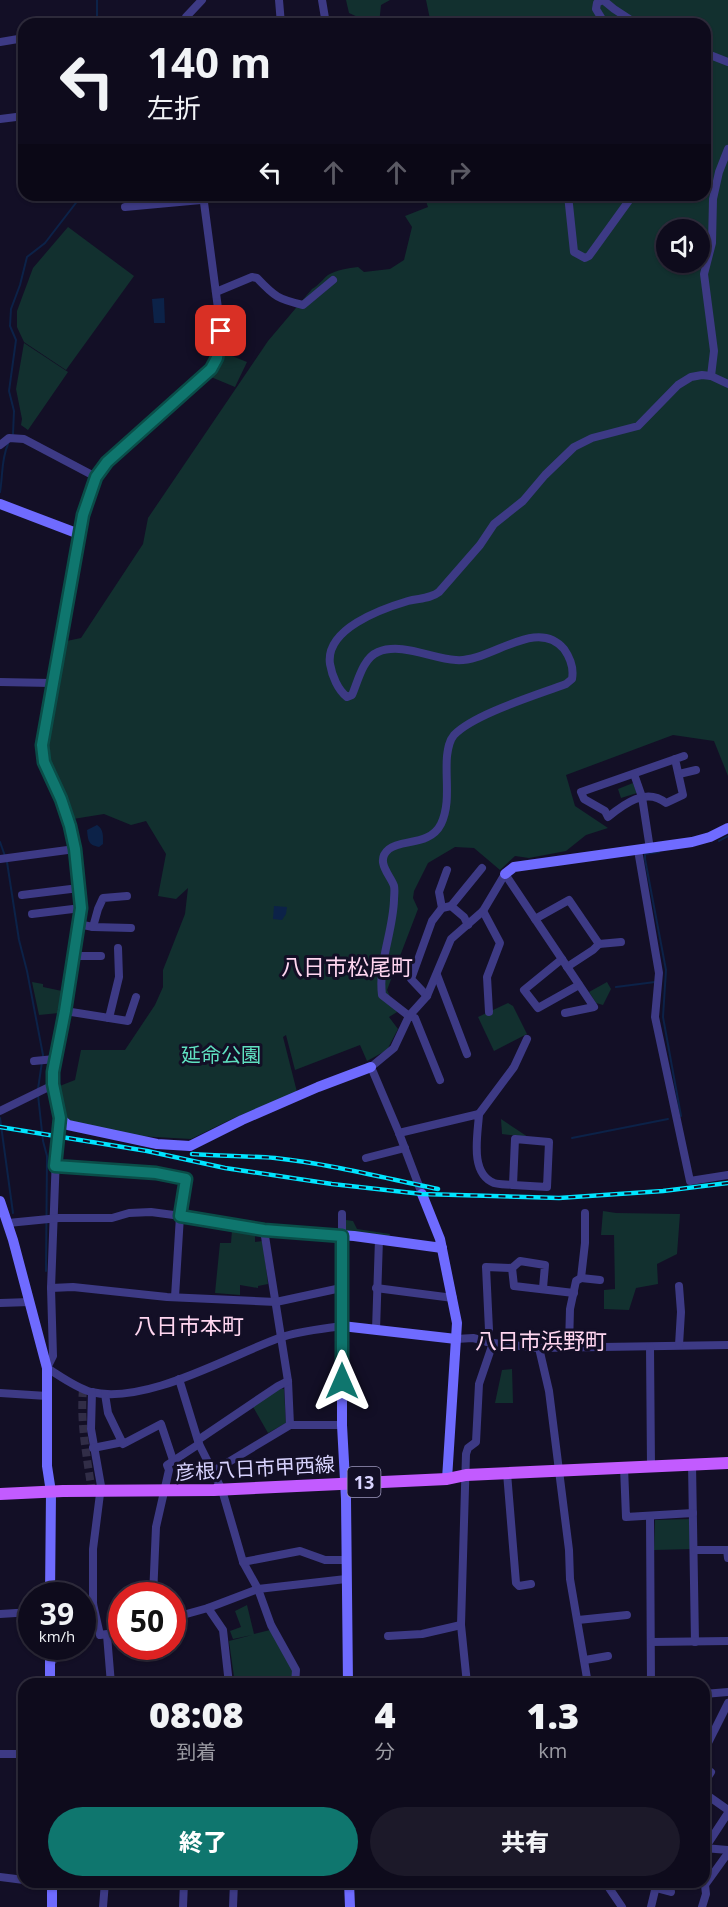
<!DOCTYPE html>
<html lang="ja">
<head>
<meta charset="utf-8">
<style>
  body { margin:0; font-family:"Open Sans","Noto Sans JP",sans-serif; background:#1c1929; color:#f1f3f6; height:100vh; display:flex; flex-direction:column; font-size:22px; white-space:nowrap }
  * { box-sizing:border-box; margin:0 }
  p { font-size:20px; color:#9b9ba3 }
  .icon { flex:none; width:33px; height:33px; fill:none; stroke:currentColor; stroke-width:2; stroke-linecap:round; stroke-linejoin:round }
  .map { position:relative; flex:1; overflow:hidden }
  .details { position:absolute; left:18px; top:1678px; width:692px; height:210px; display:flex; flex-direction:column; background:#0e0b1c; border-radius:18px; box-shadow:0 2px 4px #0004,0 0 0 2px #2e2b3b }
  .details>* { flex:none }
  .banner { position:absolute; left:18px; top:18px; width:693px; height:183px; border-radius:18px; box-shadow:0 2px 4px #0004,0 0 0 2px #2e2b3b; background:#0e0b1c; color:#f1f3f6; overflow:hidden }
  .tools { position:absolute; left:656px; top:219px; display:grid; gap:12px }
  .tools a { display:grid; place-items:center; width:54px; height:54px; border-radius:50%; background:#0e0b1c; box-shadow:0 2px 4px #0004,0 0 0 2px #2e2b3b; font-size:30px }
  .speed { position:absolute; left:18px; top:1582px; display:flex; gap:12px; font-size:30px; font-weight:700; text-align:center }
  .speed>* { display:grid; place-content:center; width:78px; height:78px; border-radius:50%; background:#0e0b1c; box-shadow:0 2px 4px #0004,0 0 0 2px #2e2b3b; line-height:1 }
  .speed small { font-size:15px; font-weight:400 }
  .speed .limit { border:9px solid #d22; background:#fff; color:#111 }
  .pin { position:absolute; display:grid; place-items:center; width:51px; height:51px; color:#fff; margin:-26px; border-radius:12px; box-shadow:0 3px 9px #0006 }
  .me { position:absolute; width:66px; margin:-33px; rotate:0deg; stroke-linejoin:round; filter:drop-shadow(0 0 4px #0008) }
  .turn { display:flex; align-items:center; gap:21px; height:126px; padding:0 30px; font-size:27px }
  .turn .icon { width:78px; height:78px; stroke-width:2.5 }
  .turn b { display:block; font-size:42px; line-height:51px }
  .lanes { display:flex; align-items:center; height:57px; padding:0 30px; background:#0003; justify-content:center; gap:30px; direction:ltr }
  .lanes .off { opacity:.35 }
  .eta { display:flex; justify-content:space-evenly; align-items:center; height:102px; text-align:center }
  .eta b { font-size:36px; font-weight:800; line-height:42px }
  .action { display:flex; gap:12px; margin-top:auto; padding:12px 30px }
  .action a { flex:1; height:69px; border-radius:36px; background:#0f766e; color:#fff; font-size:24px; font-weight:800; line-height:69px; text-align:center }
  .action a+a { background:#1c1929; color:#f1f3f6 }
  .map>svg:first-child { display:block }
  .green { fill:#12302f; fill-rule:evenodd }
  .water { fill:#0c2248 }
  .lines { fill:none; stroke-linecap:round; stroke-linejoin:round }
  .stream { stroke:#0c2248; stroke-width:2 }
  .street-tunnel { stroke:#312d47; stroke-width:8; stroke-dasharray:8 4; stroke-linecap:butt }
  .street { stroke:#3d3a85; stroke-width:8 }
  .secondary { stroke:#6f6bff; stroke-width:10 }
  .primary { stroke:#c25bff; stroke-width:12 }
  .rail-casing { stroke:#00e5ff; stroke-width:4.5 }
  .rail { stroke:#130f26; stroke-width:2; stroke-dasharray:7; stroke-linecap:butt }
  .route-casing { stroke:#0a4d48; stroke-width:15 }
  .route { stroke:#0f766e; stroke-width:10 }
  .labels { text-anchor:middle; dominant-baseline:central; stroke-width:6; stroke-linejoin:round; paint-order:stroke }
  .shield { fill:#130f26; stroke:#9e99be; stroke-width:1.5 }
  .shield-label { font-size:18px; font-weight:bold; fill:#d9d4ff }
  .park-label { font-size:20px; fill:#5fe0c0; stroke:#130f26 }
  .street-label { font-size:20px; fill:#d9d4ff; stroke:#130f26 }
  .quarter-label { font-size:22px; fill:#ffd6f0; stroke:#130f26 }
</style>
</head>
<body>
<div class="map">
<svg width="728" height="1907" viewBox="0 0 728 1907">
  <rect width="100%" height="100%" fill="#130f26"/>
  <g class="green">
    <polygon points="346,0 390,0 381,5 379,24 364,24 362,19 349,13"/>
    <path d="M426,0H728V776L714,741L673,735L566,775L575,806L608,828L586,835L566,851L529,858L515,856L500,870L474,848L455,847L428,863L414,891L413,898L418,909L387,990L397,1012L389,1017L398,1029L387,1050L367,1061L360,1045L295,1070L286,1035L283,1037L297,1092L234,1118L191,1139L137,1136L70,1123L65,1117L57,1087L75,1080L81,1050H125L155,1005L163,987V970L185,914L188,888L176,899L158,896L166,854L146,821L131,825L104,814L73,819L46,763L47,730L62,642L81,638L143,544L148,518L268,341L312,289C319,285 323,279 328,275C337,270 348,268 358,267L364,272L390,269L404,260L412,227L405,216L428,207L424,195H705V24H431ZM666,230H699V262H666Z"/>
    <polygon points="68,227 134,276 66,370 24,342 17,327 17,311 33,268"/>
    <polygon points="24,343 68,372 28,430 21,425 22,419 16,389"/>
    <polygon points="227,354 247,362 235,387 211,377 222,357"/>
    <polygon points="633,783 637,793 621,798 618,789"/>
    <polygon points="32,982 43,984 43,987 62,991 59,1013 39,1015"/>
    <polygon points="607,982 611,989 603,1005 596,1003 589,992"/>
    <polygon points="508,1003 513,1006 527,1034 494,1051 478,1017"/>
    <polygon points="501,1119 528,1137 502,1134"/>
    <polygon points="603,1211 616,1213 680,1214 677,1254 657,1264 658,1284 636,1288 629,1310 604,1309 604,1290 615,1289 614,1235 601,1235"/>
    <polygon points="346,1220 353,1221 357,1229 390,1234 389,1237 348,1232 345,1230"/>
    <polygon points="232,1230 255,1233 255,1242 263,1241 268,1284 258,1286 258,1288 240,1285 240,1295 215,1293 220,1243 231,1243"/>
    <polygon points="512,1369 513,1403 495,1403 502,1370"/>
    <polygon points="281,1388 284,1389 286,1423 268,1433 252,1405"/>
    <polygon points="691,1519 692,1549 654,1550 655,1520"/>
    <polygon points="247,1605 254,1634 270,1630 293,1670 291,1684 235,1684 229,1641 252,1635 233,1639 230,1631 241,1627 235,1611"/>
  </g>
  <g class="water">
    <polygon points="164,298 165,323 154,323 152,299"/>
    <path d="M97,825C104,829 103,837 103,844L99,847C88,845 88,840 87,830Z"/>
    <polygon points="274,906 287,907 286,914 282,920 273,919"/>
  </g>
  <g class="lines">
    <g class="stream">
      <polyline points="97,24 97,0"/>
      <polyline points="13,434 14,411 9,391 16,340 10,326 11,309 20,285 27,257 45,243 82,195"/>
      <path d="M0,492C3,475 1,460 8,444"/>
      <polyline points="719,841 728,836"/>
      <polyline points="0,842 5,856"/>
      <polyline points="659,852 645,854 645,859 666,970 663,1017 681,1116"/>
      <polyline points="7,862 19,940 27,971 43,1055 38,1089"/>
      <polyline points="616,987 655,982"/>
      <polyline points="38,1095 43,1141 47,1156 46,1271"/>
      <polyline points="0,1118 13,1213"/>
      <polyline points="572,1138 668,1119"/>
    </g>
    <path class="street-tunnel" d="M83,1389C80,1425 87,1457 92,1492"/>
    <g class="street">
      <polyline points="279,0 281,24"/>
      <polyline points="322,0 326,24"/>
      <polyline points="602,0 597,3 596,9 605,24"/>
      <polyline points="603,0 614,9 637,24"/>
      <polyline points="183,24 186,17 202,0"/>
      <polyline points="0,42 24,38"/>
      <polyline points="705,53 728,62"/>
      <polyline points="0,119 24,116"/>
      <polyline points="568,195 574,252 585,258 589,256 633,195"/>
      <polyline points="125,207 201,200 204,196"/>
      <path d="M216,292L252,277L257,278C275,297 278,299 303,305L333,280"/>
      <polyline points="711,376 714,351 704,274 712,243 713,199 719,172 728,149"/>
      <polyline points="0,445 9,438 24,439 96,477"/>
      <polyline points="0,682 51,683"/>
      <path d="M675,759L683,795L666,803C646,787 624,804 608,817L605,811L584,799L581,792L684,756"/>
      <polyline points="634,774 642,797 650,849"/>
      <polyline points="679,774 696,770"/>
      <polyline points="638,850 659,973 655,1017 690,1181 728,1175"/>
      <polyline points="0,859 75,849"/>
      <polyline points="22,895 79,888"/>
      <polyline points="451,906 482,868"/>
      <polyline points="442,908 439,892 447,870"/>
      <polyline points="483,911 500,943 487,977 489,1012"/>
      <polyline points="32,914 81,908"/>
      <polyline points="535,919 569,900 599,944 593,950 567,967"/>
      <polyline points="78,924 93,927 131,928"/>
      <polyline points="93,927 98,909 103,898 127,896"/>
      <polyline points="599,944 621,942"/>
      <polyline points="73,956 101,956"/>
      <polyline points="562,959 524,990 538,1008 579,985"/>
      <polyline points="437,975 467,1054"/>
      <polyline points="427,996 411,979 432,921 442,908 451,906 464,917 468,925"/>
      <polyline points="65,1011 109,1018 119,977 118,948"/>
      <polyline points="109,1018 128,1021 136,997"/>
      <polyline points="34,1061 55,1059"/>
      <path d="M440,1080L415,1018L409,1016L382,995C378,963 393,932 394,900C394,896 395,890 394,886C391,876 374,861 389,849C402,839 430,846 441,824C451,803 445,779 447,756C448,748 449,741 454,735C474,714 537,695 566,684L572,679C574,668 571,659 564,649C536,616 490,663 456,660C432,659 402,642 378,652C363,658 358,681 352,695L347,697C338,690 332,676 330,664C325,629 381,609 408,601C419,598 430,599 439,592L480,545L494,524L523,501L545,475L574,447L592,438L638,426L678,385L691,377L702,375L711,376L728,384"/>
      <path d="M0,1111L53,1085V1072L78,924C81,883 77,840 62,801C53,778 45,771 42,745L83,515L96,477L107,462L201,380L211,369L217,359L221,331L203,195"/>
      <polyline points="479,1114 514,1067 527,1039"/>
      <path d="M60,1118L56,1156L51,1288L53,1356L47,1368C60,1376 76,1388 91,1392C146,1405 227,1357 279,1338C299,1331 322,1329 342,1326"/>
      <path d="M399,1133L479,1114C478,1134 469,1173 494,1183C500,1185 508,1184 513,1185"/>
      <polygon points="515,1139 549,1142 547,1187 513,1185"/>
      <polyline points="366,1158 405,1148"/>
      <polyline points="55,1165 156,1173 186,1179 180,1216 175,1297"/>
      <polyline points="422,1194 399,1133 371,1067 394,1048 409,1016 427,996 451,939 483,911 505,874 594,1007 565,1013"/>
      <polyline points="8,1223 59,1218 112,1218 129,1213 151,1212 204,1219"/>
      <polyline points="264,1230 288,1381 290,1425"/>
      <polyline points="342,1236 342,1214"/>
      <polyline points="512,1268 514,1286 574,1293"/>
      <polyline points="581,1278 600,1280"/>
      <polyline points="51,1288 73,1287 167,1297 276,1302 341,1288"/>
      <polyline points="376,1288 453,1298"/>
      <polyline points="0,1303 30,1302"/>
      <polyline points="376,1330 379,1239"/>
      <polyline points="456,1339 473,1338 493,1343 539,1348 728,1345"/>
      <polyline points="487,1342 489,1330 486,1267 512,1268 520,1261 545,1265 543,1288"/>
      <polyline points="679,1345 681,1312 679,1286"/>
      <polyline points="569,1346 570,1309 576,1281 581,1278 585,1243 585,1213"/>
      <polyline points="650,1347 651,1467"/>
      <polyline points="539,1348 549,1391 569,1550 570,1579 588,1684"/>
      <polyline points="179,1379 199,1444 222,1490 243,1562 258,1589 271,1625 296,1670 295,1684"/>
      <polyline points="92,1392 91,1429 101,1486 93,1549 93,1604 100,1635 122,1632"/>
      <polyline points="0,1393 47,1396"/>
      <polyline points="105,1394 108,1413 123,1444 161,1424 173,1460"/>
      <polyline points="198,1440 278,1386 288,1381"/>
      <polyline points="93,1448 123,1442"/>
      <polyline points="692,1464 695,1642"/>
      <polyline points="624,1467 626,1517 693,1513"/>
      <polyline points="212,1472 290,1425 342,1425"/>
      <polyline points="507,1473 516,1583 519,1586 531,1584"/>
      <polyline points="650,1517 651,1684"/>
      <polyline points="695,1550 727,1550 728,1558"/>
      <polyline points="243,1562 300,1551 325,1560 345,1560"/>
      <polyline points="153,1596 156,1527 169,1470 167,1465 199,1444"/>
      <polyline points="208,1608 223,1630 229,1684"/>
      <polyline points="0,1614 32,1612"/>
      <polyline points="172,1618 208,1608 258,1589 346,1579"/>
      <polyline points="578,1620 627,1615"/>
      <polyline points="82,1621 93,1604"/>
      <polyline points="107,1635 111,1684"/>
      <polyline points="388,1636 422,1634 461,1625"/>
      <polyline points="651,1642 728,1641"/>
      <polyline points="585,1660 608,1656"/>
      <polyline points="50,1664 64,1647"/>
      <polyline points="467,1684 461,1625 466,1454 468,1448 476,1442 479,1384 493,1343"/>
      <polyline points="704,1694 728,1692"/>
      <polyline points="704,1703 706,1693"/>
      <polyline points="704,1751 728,1703"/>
      <polyline points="0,1754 24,1754"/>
      <polyline points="704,1783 711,1772"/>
      <polyline points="704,1793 728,1810"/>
      <polyline points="704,1848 728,1850"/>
      <polyline points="705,1848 728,1813"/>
      <polyline points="0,1877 24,1880"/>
      <polyline points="605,1882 622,1907"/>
      <polyline points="656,1888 671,1892"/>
      <polyline points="103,1907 105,1882"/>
      <polyline points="183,1907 184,1882"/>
      <polyline points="233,1907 234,1882"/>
      <polyline points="651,1907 657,1882"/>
      <polyline points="702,1907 706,1894 705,1885 728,1853"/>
    </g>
    <g class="secondary">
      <polyline points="0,504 79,534"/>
      <polyline points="505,874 514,867 692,842 710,837 728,828"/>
      <polyline points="53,1085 60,1118 68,1125 157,1144 190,1146 242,1120 318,1087 371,1067"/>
      <polyline points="422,1194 440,1239 457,1323 447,1479"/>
      <polyline points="0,1201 13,1240 47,1368 47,1466 51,1492 50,1596"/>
      <polyline points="204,1219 264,1230 354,1236 442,1248"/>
      <polyline points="342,1236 342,1425 346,1499 348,1684"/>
      <polyline points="342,1326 456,1339"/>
      <polyline points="50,1684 50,1647"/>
      <polyline points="349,1882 350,1907"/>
      <polyline points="52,1907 52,1882"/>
    </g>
    <polyline class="primary" points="0,1494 63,1491 214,1490 447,1479 466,1475 728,1463"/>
    <g class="rail-casing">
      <g id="rail">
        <polyline points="0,1127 147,1151 225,1168 332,1184 422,1194 559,1198 663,1191 728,1183"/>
        <path d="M192,1154C220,1156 247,1156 275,1158C330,1164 384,1178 438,1189"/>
      </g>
    </g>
    <use href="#rail" class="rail"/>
  </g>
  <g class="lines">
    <g class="route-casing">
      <polyline id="route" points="221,331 217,358 211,369 107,462 96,477 83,515 42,745 44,762 61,799 70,826 75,849 81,908 65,1011 53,1072 53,1084 60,1118 55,1166 156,1173 186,1179 180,1216 264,1230 342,1236 342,1381"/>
    </g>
    <use href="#route" class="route"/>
  </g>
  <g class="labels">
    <rect class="shield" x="347.5" y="1467" width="33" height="30" rx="4.5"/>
    <g class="shield-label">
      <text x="364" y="1482">13</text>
    </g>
    <g class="park-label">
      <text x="221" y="1054">延命公園</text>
    </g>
    <g class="street-label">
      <text transform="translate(255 1468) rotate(-3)">彦根八日市甲西線</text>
    </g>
    <g class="quarter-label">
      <text x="347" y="966">八日市松尾町</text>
      <text x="189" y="1325">八日市本町</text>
      <text x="541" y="1340">八日市浜野町</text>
    </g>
  </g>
</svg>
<div class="tools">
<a><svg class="icon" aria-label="sound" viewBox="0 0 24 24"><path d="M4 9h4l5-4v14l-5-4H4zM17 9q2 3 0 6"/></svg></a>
</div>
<div class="speed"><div>39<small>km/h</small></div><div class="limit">50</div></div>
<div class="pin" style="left:221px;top:331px;background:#d93025"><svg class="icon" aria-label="arrive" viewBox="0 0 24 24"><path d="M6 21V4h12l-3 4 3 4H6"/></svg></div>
<svg class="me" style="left:342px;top:1381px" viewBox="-20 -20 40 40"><path d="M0-17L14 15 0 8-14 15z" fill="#0f766e" stroke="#fff" stroke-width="4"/></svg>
<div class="banner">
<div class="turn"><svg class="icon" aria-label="left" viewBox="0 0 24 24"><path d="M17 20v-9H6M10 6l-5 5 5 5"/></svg><div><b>140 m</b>左折</div></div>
<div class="lanes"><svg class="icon" aria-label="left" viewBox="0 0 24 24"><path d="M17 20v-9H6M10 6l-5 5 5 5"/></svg><svg class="icon off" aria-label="ahead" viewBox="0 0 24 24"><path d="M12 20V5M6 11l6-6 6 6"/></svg><svg class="icon off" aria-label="ahead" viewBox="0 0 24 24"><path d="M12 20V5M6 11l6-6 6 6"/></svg><svg class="icon off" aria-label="right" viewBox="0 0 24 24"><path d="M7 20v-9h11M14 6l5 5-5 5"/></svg></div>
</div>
<section class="details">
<div class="eta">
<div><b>08:08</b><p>到着</p></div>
<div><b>4</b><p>分</p></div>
<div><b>1.3</b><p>km</p></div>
</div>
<div class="action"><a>終了</a><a>共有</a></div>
</section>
</div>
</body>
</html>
